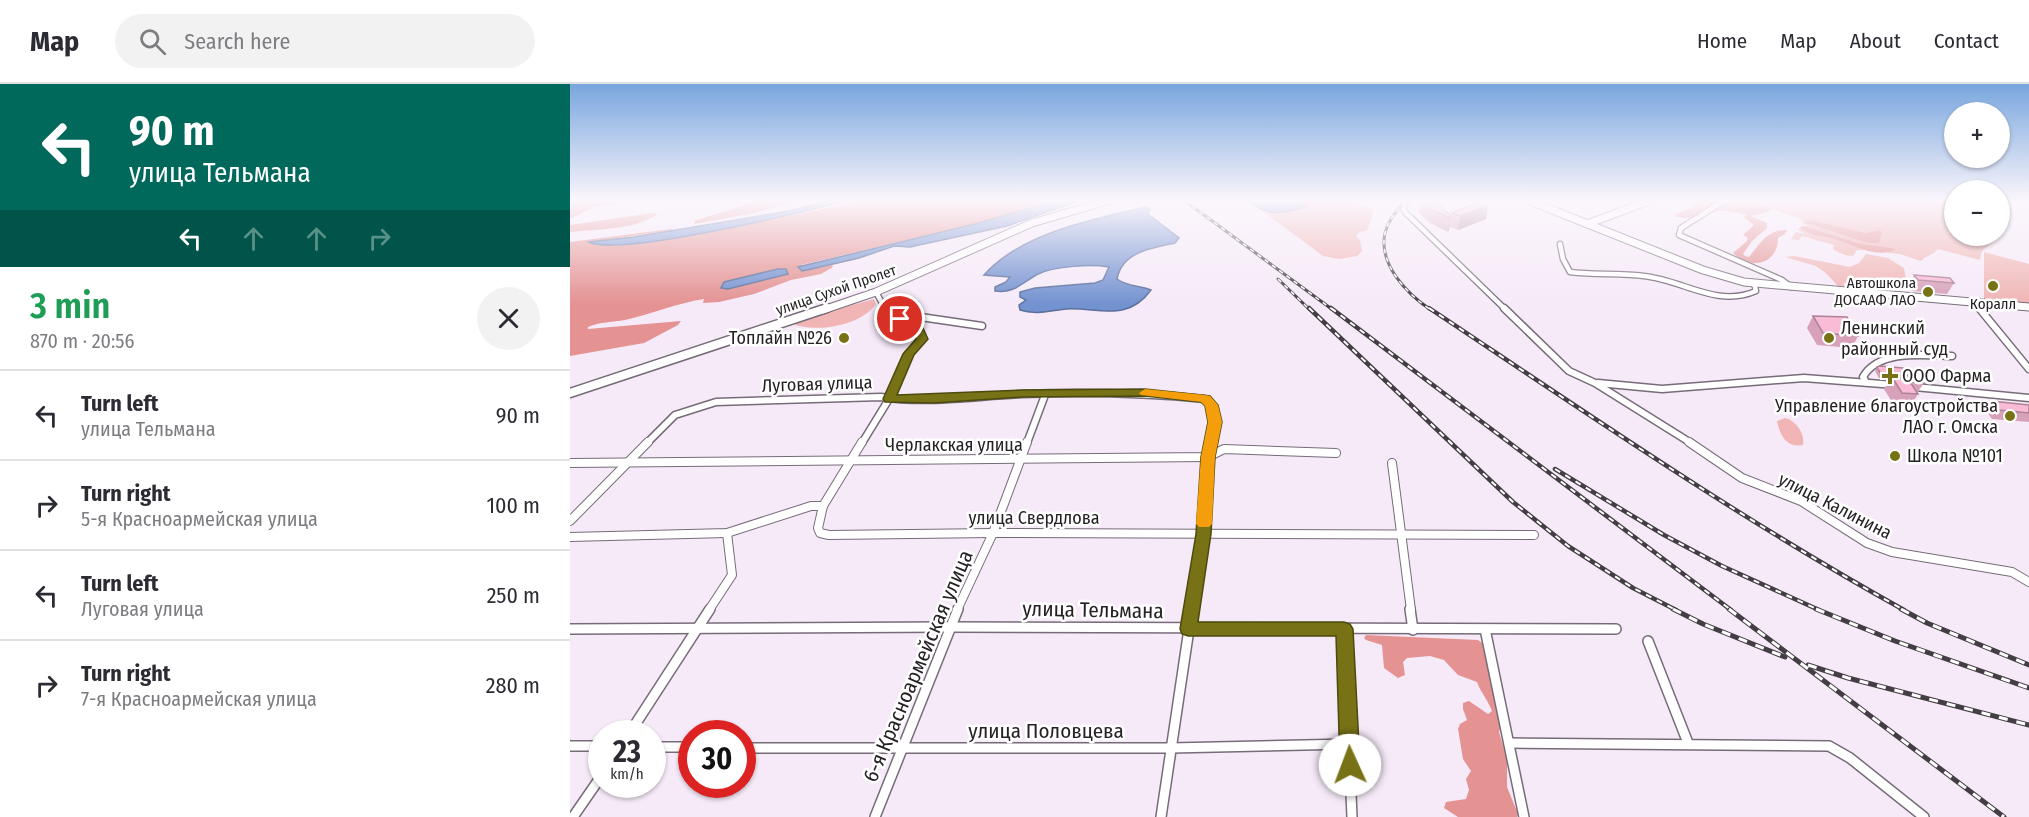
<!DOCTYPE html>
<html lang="en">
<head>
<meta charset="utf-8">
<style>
  body { margin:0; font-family:"Fira Sans Condensed",sans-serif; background:#f2f2f3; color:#2b2b33; height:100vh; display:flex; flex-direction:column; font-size:22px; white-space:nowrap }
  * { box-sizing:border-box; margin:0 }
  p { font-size:20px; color:#7c7c81 }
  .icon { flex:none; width:33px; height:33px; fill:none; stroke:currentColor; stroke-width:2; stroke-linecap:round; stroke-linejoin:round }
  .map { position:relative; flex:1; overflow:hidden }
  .sheet { display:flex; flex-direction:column; background:#fff; width:570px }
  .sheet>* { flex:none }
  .hud { background:#00695c; color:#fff; overflow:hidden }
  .controls { position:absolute; left:1374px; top:18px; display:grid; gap:12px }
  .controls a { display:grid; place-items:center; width:66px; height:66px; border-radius:50%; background:#fff; box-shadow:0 2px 4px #0004; font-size:30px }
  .speed { position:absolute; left:18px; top:636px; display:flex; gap:12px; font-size:30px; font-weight:700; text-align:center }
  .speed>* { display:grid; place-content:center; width:78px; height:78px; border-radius:50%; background:#fff; box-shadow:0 2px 4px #0004; line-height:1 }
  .speed small { font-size:15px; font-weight:400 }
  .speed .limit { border:9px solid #d22; background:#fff; color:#111 }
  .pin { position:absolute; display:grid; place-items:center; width:51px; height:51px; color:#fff; margin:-26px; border:3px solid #fff; border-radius:50%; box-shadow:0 2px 6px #0007 }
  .me { position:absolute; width:66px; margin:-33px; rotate:358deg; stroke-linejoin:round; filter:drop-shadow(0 0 4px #0008) }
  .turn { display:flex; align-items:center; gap:21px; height:126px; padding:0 30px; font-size:27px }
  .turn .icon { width:78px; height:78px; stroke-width:2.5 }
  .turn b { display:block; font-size:42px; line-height:51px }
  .lanes { display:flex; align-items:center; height:57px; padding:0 30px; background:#0003; justify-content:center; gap:30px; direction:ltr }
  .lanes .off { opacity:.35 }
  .round { display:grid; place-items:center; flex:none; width:63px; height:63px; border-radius:32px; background:#f2f2f3 }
  .overview { display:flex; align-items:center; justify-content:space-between; height:102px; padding:0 30px }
  h1 { font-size:36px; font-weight:600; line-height:45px; color:#1e9e55 }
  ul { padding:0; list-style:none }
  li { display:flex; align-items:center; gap:18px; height:90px; padding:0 30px; border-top:2px solid #e1e1e2 }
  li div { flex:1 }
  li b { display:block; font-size:22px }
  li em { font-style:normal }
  header { display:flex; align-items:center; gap:36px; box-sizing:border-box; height:84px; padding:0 30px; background:#fff; border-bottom:2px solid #e1e1e2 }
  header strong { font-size:28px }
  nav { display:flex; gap:33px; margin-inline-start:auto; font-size:21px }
  .search { width:420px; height:54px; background:#f2f2f3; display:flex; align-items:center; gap:15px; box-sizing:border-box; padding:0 21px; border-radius:33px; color:#7c7c81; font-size:22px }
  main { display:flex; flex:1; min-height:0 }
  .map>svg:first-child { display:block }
  .green { fill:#f0b5b4 }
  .forest { fill:#e49292 }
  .water { fill:#7392d0; stroke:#5c709d; stroke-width:1.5 }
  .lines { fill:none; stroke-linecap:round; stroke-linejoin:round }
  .minor-far3-casing { stroke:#766c78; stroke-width:7 }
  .minor-far2-casing { stroke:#766c78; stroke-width:9 }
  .minor-far1-casing { stroke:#766c78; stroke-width:10 }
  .minor-casing { stroke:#766c78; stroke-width:12 }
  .secondary-far1-casing { stroke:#766c78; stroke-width:9 }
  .secondary-casing { stroke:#766c78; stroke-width:11 }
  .minor-far3 { stroke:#fff; stroke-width:4.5 }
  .minor-far2 { stroke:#fff; stroke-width:6 }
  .minor-far1 { stroke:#fff; stroke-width:8 }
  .minor { stroke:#fff; stroke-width:9 }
  .secondary-far1 { stroke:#fff; stroke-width:7 }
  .secondary { stroke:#fff; stroke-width:8 }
  .rail-far2-casing { stroke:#433e43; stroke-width:3 }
  .rail-far1-casing { stroke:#433e43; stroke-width:4.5 }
  .rail-casing { stroke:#433e43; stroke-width:5 }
  .rail-far2 { stroke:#fff; stroke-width:1.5; stroke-dasharray:4.5; stroke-linecap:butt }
  .rail-far1 { stroke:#fff; stroke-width:2; stroke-dasharray:6; stroke-linecap:butt }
  .rail { stroke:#fff; stroke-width:3; stroke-dasharray:9; stroke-linecap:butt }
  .wall { fill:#d7a1b9 }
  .shaded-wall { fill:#af8396 }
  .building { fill:#fabbd7; stroke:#af8396; stroke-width:1.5 }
  .route { fill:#777215; stroke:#4d4a0e; stroke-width:1.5 }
  .slow { fill:#f59e0b }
  .poi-dot { fill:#777215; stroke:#fff; stroke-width:2 }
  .labels { text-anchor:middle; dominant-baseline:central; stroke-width:5; stroke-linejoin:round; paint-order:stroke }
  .far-poi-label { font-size:15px; fill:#252125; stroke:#fff; text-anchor:end }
  .far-street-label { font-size:15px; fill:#252125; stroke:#fff }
  .poi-label { font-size:18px; fill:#252125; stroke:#fff; text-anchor:start }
  .street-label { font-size:18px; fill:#252125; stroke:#fff }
  .near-street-label { font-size:21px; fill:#252125; stroke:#fff }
</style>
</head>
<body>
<header>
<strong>Map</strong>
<div class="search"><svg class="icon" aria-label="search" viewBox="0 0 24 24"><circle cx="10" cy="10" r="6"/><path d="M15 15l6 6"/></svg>Search here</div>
<nav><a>Home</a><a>Map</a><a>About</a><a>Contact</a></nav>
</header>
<main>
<section class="sheet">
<div class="hud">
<div class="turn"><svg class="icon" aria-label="left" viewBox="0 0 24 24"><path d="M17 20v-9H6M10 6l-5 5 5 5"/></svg><div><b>90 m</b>улица Тельмана</div></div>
<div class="lanes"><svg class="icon" aria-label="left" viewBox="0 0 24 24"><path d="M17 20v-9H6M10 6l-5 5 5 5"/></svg><svg class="icon off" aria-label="ahead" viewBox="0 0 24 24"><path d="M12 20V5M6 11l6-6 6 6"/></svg><svg class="icon off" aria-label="ahead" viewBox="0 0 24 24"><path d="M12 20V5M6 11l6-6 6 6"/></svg><svg class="icon off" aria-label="right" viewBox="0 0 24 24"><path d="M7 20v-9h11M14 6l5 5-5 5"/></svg></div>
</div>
<div class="overview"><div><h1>3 min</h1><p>870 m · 20:56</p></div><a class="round"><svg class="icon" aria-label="close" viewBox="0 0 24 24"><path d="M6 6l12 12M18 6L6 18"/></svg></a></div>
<ul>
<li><svg class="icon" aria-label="left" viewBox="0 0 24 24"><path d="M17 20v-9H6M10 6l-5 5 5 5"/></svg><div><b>Turn left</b><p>улица Тельмана</p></div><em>90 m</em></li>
<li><svg class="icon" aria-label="right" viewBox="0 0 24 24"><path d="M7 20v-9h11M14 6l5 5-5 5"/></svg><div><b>Turn right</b><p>5-я Красноармейская улица</p></div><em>100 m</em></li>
<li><svg class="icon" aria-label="left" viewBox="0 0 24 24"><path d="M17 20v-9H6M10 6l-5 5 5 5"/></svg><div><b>Turn left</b><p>Луговая улица</p></div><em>250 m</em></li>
<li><svg class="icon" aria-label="right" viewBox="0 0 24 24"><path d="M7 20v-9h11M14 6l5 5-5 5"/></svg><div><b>Turn right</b><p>7-я Красноармейская улица</p></div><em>280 m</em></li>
</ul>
</section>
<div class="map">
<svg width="1459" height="733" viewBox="0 0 1459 733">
  <rect width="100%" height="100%" fill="#f6eaf8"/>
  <g class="green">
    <path d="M715,117H781L804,126L797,146L788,149L786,152L790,157L792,167L787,172L769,175L753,172L694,128C709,131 722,129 734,119L721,120Z"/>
    <path d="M1175,117H1384V152L1431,151L1412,167L1410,176L1368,165C1362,172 1356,171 1351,177L1330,170L1294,166H1287L1283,172C1276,172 1269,169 1263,165L1264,161L1232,152L1229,156L1221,155L1226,148L1236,150L1228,146L1231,142H1239L1233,140L1231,135Z"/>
    <polygon points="1414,168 1459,180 1459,220 1414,217"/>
    <polygon points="1296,170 1318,174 1334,184 1336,195 1340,201 1323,202 1273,199 1275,202 1268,202 1256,189 1246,182 1215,173 1224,172 1280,183 1289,179"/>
    <path d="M304,215L306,220C290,242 249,248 225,241L232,235Z"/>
    <path d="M1215,334C1226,337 1235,349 1233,361C1216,364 1210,351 1207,337Z"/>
  </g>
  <g class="forest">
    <polygon points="9,117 65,117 24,123 0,135 0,118"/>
    <polygon points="187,117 225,117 185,129 124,140 124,137"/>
    <path d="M288,117H485L405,140L231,181L238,186L262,181L263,183L251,190L221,196L184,210L149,218L133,219L134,215C107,219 82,230 55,236C43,238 30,238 18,243V245L111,237L108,241L74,259L0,272V158L101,145L104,146L21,158C40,172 253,125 288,117Z"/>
    <path d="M1116,117H1148L1153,120C1172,117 1184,119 1202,125L1198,128L1180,132L1197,139V144L1182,157L1173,170L1175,172L1179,173C1191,159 1196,146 1217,146L1215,150L1208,154C1208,180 1181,187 1163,169L1177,157L1178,154L1173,151L1184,141L1173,133L1178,131L1151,126L1141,129L1134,127L1119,134L1106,133V130L1123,123V120Z"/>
    <path d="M82,129L88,130C64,146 28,145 0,148V141Z"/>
    <polygon points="1240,136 1295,149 1310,146 1312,148 1309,159 1298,159 1234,138"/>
    <path d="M1233,142L1287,159L1326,165C1306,176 1281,159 1262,154C1251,151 1240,152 1231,144Z"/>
    <path d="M796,551L908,556L912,559L933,635L929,648L937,675V703L948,730L947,733H888L874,724L876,718L896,715L899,706L896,695L901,687L893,675L888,645L890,640L897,636L893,625V619L899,617L918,630L922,627C918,616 911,609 907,598L888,591L874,576L860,572L837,574L833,578L835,591L828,594L814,584L812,561L796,556L794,554Z"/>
  </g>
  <g class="water">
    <path d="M258,117H275C234,128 49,173 19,158L64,153L219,127Z"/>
    <polygon points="485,117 505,118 437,142 340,163 324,162 289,174 237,186 232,187 228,183 405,140"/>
    <path d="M679,117C692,117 731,116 738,122C716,129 697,134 679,117Z"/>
    <path d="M577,123L580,125L578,130L609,154L605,159C581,164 552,168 547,195C558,203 569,201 581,206C557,239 528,223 496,225C480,227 465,231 450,226L449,221L456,216L450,213V208L465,204L525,199L533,196L539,183C521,180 485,182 468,190C453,198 444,210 425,207V203L436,198L440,193L414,191C451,149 524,135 577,123Z"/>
    <polygon points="208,185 216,185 218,190 158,205 151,204 154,198"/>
  </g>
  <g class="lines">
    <g class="minor-far3-casing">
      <g id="minor-far3">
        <polyline points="838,117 832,123 836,129 936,226"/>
        <polyline points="1154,117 1111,144 1109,151 1212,196 1221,203"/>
        <path d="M990,160L993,175L1000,188C1025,191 1050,189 1074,192C1113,196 1147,224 1186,207L1184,199"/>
        <polyline points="306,208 313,221 324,226"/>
        <polyline points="1405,219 1410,226"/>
      </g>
    </g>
    <g class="minor-far2-casing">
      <g id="minor-far2">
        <polyline points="320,224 337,231 412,242"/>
        <polyline points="934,224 999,287 1025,299 1121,359"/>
        <polyline points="1409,224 1459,285"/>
        <path d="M1296,298L1293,293C1309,265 1354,271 1382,272"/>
        <polyline points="1028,299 1092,305 1234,294 1325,301"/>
        <polyline points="1345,303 1459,314"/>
        <path d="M77,359L105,331L146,318L311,313C357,320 406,312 452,310C514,308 574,309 635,315C649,327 644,343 641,359"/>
        <polyline points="292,359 319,315 338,270 352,255 349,246 330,235"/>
        <polyline points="457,359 475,311"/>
      </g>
    </g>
    <g class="minor-far1-casing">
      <g id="minor-far1">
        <polyline points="1119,358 1172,394 1231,417 1297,459 1322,468 1442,488 1459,498"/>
        <polyline points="0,379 638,373 654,365 766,369"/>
        <polyline points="822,379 841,526"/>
        <polyline points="253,422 292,358"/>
        <polyline points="0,437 78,358"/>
        <polyline points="0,453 157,449 241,422 253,422 248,444 250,449 259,451 423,449 964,451"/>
        <polyline points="139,526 162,491 157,449"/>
        <polyline points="387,526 423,449 457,358"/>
        <polyline points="622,526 633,450 641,358"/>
      </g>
    </g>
    <g class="minor-casing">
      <g id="minor">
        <polyline points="840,525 843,546"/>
        <polyline points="0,545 379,543 1046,545"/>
        <polyline points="774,545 782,733"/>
        <polyline points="915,545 954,733"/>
        <polyline points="1078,557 1118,659"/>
        <polyline points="59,650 140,525"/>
        <polyline points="939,659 1259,662 1280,674 1354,733"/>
        <polyline points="0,662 32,662"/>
        <polyline points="82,663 122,663"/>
        <polyline points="172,664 601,664 779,660"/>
        <polyline points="3,733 32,691"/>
        <polyline points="305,733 388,525"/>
        <polyline points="591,733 622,525"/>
      </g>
    </g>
    <g class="secondary-far1-casing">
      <g id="secondary-far1">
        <polyline points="960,117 1133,186 1174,198 1459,223"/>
        <polyline points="1017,140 1079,117"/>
        <polyline points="253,226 306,208 462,139 537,117"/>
      </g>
    </g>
    <g class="secondary-casing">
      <polyline id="secondary" points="0,309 257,224"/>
    </g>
    <use href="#minor-far3" class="minor-far3"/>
    <use href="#minor-far2" class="minor-far2"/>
    <use href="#minor-far1" class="minor-far1"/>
    <use href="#minor" class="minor"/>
    <use href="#secondary-far1" class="secondary-far1"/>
    <use href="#secondary" class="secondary"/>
    <g class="rail-far2-casing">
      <g id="rail-far2">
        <polyline points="615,117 763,226"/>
        <path d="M835,117C827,127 818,136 815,149C808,180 837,210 861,226"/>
        <polyline points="708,195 740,226"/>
      </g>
    </g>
    <g class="rail-far1-casing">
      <g id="rail-far1">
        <polyline points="739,224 943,418 998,462 1063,504 1106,526"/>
        <polyline points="761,224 1161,526"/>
        <path d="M859,224C1015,328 1170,435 1334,526"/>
        <polyline points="985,385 1094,451 1152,482 1249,526"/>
      </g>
    </g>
    <g class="rail-casing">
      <g id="rail">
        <polyline points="1103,525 1133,540 1215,573"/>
        <polyline points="1159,525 1434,733"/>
        <polyline points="1246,525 1325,557 1459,604"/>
        <polyline points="1331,525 1357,539 1459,581"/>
        <polyline points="1238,581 1278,594 1459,641"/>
      </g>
    </g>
    <use href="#rail-far2" class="rail-far2"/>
    <use href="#rail-far1" class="rail-far1"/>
    <use href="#rail" class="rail"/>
  </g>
  <g class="wall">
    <polygon points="850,117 863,117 881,132 879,146 878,148 860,139 849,129"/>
    <polygon points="918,121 916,135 888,146 880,143 882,129"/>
    <polygon points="1344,191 1384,199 1377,210 1342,207 1338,203"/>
    <polygon points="1243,232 1288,252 1282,264 1247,261 1237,244"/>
    <polygon points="1307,283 1338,292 1337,294 1354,299 1347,309 1348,310 1340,323 1324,321 1314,305 1320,295 1309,294 1305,287"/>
    <polygon points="1421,317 1459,321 1459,338 1422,335 1415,325"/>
  </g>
  <g class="shaded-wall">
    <polygon points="918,121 916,135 888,146 890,132"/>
    <polygon points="881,132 879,146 878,148 880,134"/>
  </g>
  <g class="building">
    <polygon points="853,117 863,117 881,132 880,134 861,125"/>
    <polygon points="910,118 918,121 890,132 882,129"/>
    <polygon points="1344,191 1380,194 1384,199 1348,196"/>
    <polygon points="1243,232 1277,233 1288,252 1253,249"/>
    <polygon points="1310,282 1333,284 1338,292 1311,290 1307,283"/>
    <polygon points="1322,293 1351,295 1354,299 1340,298 1348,310 1332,309"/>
    <polygon points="1421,317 1459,321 1459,329 1429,326"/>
  </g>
  <linearGradient id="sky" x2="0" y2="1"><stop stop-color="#79a6de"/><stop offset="0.53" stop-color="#fbf6fc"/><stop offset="1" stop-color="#fbf6fc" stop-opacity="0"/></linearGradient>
  <rect width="1459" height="220" fill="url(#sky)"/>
  <polygon class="route" points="330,232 353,244 358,255 344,271 327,311 453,306 575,305 640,312 648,321 652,338 645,373 641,450 628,538 774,538 780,540 783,545 790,681 787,688 780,691 773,688 770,681 766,552 618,552 612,550 610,545 626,450 631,373 638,338 635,322 631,318 575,312 453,313 364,319 315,318 313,315 333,270 346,255 344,248 326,237 324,235"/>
  <polygon class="slow" points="575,305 635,311 640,312 648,321 652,338 645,373 642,440 639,443 629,443 626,440 631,373 638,338 635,322 631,318 571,311 569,309"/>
  <g class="poi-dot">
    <circle cx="1423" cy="202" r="6"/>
    <circle cx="1358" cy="208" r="6"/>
    <circle cx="274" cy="254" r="6"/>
    <circle cx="1259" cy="254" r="6"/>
    <path d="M1317 283h6v6h6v6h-6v6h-6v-6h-6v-6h6z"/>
    <circle cx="1440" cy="332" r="6"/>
    <circle cx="1325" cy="372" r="6"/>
  </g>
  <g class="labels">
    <g class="far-poi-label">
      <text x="1346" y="199">Автошкола<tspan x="1346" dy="17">ДОСААФ ЛАО</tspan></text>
      <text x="1423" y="220" text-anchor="middle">Коралл</text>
    </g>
    <g class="far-street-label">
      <text transform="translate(266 206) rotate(-19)">улица Сухой Пролет</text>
    </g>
    <g class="poi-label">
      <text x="1271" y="244">Ленинский<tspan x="1271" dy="21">районный суд</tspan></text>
      <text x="262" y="254" text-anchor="end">Топлайн №26</text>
      <text x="1332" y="292">ООО Фарма</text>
      <text x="1428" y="322" text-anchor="end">Управление благоустройства<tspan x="1428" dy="21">ЛАО г. Омска</tspan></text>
      <text x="1337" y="372">Школа №101</text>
    </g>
    <g class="street-label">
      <text transform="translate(247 300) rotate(-2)">Луговая улица</text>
      <text x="384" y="361">Черлакская улица</text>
      <text transform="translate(1265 422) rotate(27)">улица Калинина</text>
      <text x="464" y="434">улица Свердлова</text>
    </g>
    <g class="near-street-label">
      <text transform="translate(523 526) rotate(1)">улица Тельмана</text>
      <text transform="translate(348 582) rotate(-67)">6-я Красноармейская улица</text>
      <text x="476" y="647">улица Половцева</text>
    </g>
  </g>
</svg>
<div class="controls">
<a>+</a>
<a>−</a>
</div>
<div class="speed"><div>23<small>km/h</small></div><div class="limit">30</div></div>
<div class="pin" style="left:330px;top:235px;background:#d93025"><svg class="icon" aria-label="arrive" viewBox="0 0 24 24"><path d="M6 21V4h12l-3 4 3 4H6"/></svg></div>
<svg class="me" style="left:780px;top:681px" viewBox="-20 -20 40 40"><circle r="19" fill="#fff"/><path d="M0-13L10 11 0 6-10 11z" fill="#777215"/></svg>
</div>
</main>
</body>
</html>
